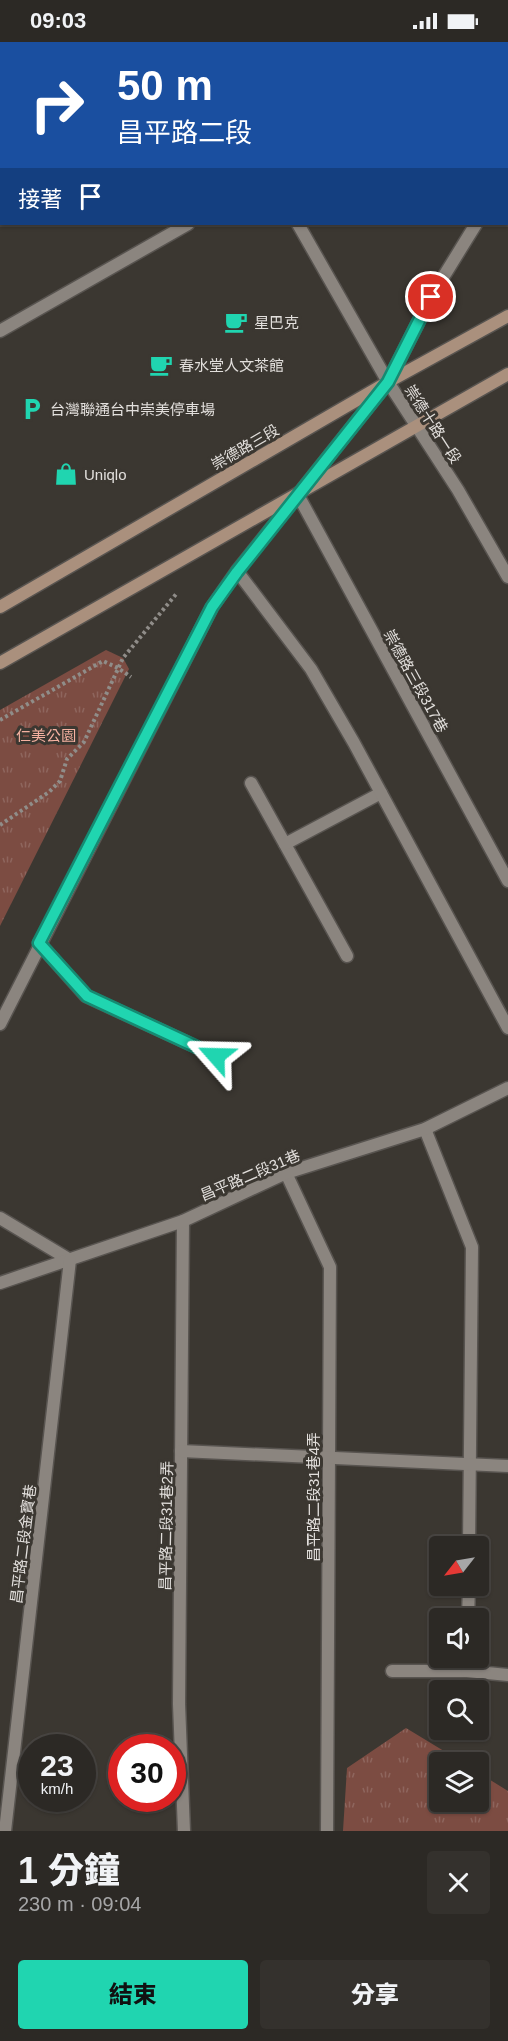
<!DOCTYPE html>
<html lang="zh-TW">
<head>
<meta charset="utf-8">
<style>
  body { margin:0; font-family:Helvetica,"Noto Sans TC",sans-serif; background:#34312d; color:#f1f3f6; height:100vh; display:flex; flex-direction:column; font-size:22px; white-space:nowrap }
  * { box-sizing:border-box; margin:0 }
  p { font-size:20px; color:#a6a6a7 }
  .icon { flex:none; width:33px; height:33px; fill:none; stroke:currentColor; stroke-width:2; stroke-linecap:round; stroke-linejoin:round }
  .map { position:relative; height:1789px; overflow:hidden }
  .side { display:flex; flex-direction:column; background:#2c2925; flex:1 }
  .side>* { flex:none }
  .hud { position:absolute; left:0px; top:0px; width:508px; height:183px; box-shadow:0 2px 4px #0004,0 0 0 2px #484542; background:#1a4fa0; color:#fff; overflow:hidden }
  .needle { width:39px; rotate:239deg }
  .fabs { position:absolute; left:429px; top:1494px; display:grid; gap:12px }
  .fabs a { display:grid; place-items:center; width:60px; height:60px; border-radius:6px; background:#2c2925; box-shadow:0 2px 4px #0004,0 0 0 2px #484542; font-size:30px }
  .speed { position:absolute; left:18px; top:1692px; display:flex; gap:12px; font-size:30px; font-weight:700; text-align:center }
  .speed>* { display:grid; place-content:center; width:78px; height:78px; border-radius:50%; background:#2c2925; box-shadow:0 2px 4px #0004,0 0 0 2px #484542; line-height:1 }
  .speed small { font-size:15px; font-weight:400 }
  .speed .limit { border:9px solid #d22; background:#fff; color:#111 }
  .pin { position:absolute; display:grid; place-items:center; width:51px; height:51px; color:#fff; margin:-26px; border:3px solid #fff; border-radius:50%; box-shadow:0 2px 6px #0007 }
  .me { position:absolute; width:66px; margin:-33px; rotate:295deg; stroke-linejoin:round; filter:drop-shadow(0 0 4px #0008) }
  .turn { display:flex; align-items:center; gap:21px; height:126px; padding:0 18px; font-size:27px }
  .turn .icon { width:78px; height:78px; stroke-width:2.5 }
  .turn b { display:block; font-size:42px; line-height:51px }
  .then { display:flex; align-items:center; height:57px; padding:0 18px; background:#0003; gap:12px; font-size:22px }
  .round { display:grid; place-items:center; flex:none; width:63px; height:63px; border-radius:6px; background:#34312d }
  .headline { display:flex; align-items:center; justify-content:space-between; height:102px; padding:0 18px }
  h1 { font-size:36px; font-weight:800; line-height:45px }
  .primary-button { display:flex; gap:12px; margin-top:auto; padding:12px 18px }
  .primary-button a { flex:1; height:69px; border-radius:6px; background:#20d5b0; color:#111; font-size:24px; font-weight:800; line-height:69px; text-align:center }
  .primary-button a+a { background:#34312d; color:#f1f3f6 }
  .status { display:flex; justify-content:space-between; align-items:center; height:42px; padding:0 30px; background:#2c2925; direction:ltr }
  .status svg { height:16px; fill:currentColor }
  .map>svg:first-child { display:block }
  .grass { fill:url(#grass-tufts) }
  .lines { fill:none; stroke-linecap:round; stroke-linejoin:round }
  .service-casing { stroke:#585450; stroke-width:15 }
  .minor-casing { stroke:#585450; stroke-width:15 }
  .tertiary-casing { stroke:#585450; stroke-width:15 }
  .secondary-casing { stroke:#585450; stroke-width:15 }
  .path { stroke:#908d89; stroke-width:4; stroke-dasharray:3 3; stroke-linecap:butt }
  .service { stroke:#8b857f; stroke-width:12 }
  .minor { stroke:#8b857f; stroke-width:12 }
  .tertiary { stroke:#8b857f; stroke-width:12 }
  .secondary { stroke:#aa907d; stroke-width:12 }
  .route-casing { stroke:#158a72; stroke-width:15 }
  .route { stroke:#20d5b0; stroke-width:10 }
  .labels { text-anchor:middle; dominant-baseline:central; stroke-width:6; stroke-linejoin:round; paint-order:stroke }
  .poi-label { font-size:15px; fill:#e2dfdc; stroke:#3b3731; text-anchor:start }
  .street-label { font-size:15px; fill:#e2dfdc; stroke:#3b3731 }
  .park-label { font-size:15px; fill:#f5b1a1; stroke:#3b3731 }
</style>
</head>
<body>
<div class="status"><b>09:03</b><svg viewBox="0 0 49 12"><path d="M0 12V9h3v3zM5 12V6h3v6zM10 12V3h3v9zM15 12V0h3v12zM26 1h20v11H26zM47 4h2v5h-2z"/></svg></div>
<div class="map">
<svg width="508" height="1789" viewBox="0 0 508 1789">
  <defs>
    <pattern id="grass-tufts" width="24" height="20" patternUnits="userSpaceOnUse" patternTransform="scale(1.5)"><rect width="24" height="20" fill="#7c4c42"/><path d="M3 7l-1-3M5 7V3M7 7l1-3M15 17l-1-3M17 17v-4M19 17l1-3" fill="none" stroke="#8e655d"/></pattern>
  </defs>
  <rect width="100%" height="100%" fill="#3b3731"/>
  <g class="grass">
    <polygon points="106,608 123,616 129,627 0,884 0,668"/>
    <polygon points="406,1686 462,1720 440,1720 440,1760 478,1760 479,1731 508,1749 508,1789 343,1789 347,1726"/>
  </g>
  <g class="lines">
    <g class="service-casing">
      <g id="service">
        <polyline points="251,741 347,914"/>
        <polyline points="285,802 381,751"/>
        <polyline points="0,1176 70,1218"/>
      </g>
    </g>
    <g class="minor-casing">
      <g id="minor">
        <polyline points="188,0 188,2"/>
        <polyline points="11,2 14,0"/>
        <polyline points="0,8 2,7"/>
        <polyline points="298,182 388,340 458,448 508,535"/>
        <polyline points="0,289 188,182"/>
        <polyline points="298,453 508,839"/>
        <polyline points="237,529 311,627 354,701 508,986"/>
        <polyline points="39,901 86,954 216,1014"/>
        <polyline points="425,1087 472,1205 469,1504"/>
        <polyline points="286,1131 330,1225 327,1789"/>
        <polyline points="183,1179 179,1662 184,1789"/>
        <polyline points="0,1241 183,1179 286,1131 425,1087 508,1046"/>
        <polyline points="181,1409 508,1424"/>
        <polyline points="468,1576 469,1544"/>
        <polyline points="392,1629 467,1629 508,1633"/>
        <polyline points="467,1629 468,1616"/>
        <polyline points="5,1789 70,1218"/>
      </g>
    </g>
    <g class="tertiary-casing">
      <g id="tertiary">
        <polyline points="507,131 508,129"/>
        <polyline points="0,982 212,565 237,529 388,340 431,255 476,182"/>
      </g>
    </g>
    <g class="secondary-casing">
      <g id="secondary">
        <polyline points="0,565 388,340 508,274"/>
        <polyline points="0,621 508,332"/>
      </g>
    </g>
    <g class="path">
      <polyline points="0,678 103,619 118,626 131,635"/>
      <polyline points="0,783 49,750 60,739 67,717 84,700 123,616 177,551"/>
    </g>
    <use href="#service" class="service"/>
    <use href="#minor" class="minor"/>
    <use href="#tertiary" class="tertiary"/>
    <use href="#secondary" class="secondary"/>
  </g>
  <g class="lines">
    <g class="route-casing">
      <polyline id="route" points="216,1014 87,954 39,901 212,565 237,530 388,340 431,255"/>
    </g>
    <use href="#route" class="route"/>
  </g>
  <defs>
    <g id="cafe-bare" transform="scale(1.8)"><path d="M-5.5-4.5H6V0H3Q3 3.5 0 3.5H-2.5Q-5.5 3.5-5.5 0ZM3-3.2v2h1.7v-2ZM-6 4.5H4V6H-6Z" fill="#20d5b0" stroke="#3b3731" stroke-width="2.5" paint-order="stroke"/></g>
    <g id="parking-bare" transform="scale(1.8)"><path d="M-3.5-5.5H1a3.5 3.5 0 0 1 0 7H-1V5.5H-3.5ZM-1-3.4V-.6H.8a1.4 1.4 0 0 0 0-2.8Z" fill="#20d5b0" stroke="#3b3731" stroke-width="2.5" paint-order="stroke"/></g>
    <g id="shop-bare" transform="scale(1.8)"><path d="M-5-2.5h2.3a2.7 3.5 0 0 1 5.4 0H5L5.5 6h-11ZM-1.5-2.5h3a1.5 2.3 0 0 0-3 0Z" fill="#20d5b0" stroke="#3b3731" stroke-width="2.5" paint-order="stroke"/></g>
  </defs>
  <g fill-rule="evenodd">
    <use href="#cafe-bare" x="236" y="280"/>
    <use href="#cafe-bare" x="161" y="323"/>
    <use href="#parking-bare" x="32" y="367"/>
    <use href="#shop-bare" x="66" y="432"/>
  </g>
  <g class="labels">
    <g class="poi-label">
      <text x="254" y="280">星巴克</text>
      <text x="179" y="323">春水堂人文茶館</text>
      <text x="50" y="367">台灣聯通台中崇美停車場</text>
      <text x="84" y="432">Uniqlo</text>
    </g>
    <g class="street-label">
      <text transform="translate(433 382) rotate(57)">崇德十路一段</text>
      <text transform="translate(245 405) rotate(-30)">崇德路三段</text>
      <text transform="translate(416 639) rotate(61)">崇德路三段317巷</text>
      <text transform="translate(250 1133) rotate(-23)">昌平路二段31巷</text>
      <text transform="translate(313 1455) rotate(-90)">昌平路二段31巷4弄</text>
      <text transform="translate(166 1484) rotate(-89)">昌平路二段31巷2弄</text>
      <text transform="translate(23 1502) rotate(-83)">昌平路二段金寶巷</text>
    </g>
    <g class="park-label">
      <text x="46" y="693">仁美公園</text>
    </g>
  </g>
</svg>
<div class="fabs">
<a><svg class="needle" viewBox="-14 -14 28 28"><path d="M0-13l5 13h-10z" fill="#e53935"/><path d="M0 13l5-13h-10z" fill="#a6a6a7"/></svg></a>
<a><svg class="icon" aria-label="sound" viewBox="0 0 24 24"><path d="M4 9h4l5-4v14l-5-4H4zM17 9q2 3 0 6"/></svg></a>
<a><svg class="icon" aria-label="search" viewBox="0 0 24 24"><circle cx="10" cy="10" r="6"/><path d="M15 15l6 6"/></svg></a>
<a><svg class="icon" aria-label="layers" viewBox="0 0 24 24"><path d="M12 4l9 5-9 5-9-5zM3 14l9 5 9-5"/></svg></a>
</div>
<div class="speed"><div>23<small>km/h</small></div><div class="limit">30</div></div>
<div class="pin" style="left:431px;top:255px;background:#d93025"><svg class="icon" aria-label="arrive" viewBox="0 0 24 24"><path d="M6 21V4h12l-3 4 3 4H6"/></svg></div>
<svg class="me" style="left:216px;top:1014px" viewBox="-20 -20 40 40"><path d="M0-17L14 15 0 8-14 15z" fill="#20d5b0" stroke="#fff" stroke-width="4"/></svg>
<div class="hud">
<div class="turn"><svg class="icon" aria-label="right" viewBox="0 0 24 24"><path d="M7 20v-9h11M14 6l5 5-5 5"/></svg><div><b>50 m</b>昌平路二段</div></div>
<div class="then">接著<svg class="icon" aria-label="arrive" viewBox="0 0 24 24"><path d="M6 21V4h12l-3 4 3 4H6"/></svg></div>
</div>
</div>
<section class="side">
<div class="headline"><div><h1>1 分鐘</h1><p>230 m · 09:04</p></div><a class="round"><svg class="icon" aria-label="close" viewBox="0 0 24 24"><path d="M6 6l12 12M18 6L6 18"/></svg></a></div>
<div class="primary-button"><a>結束</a><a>分享</a></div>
</section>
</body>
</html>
